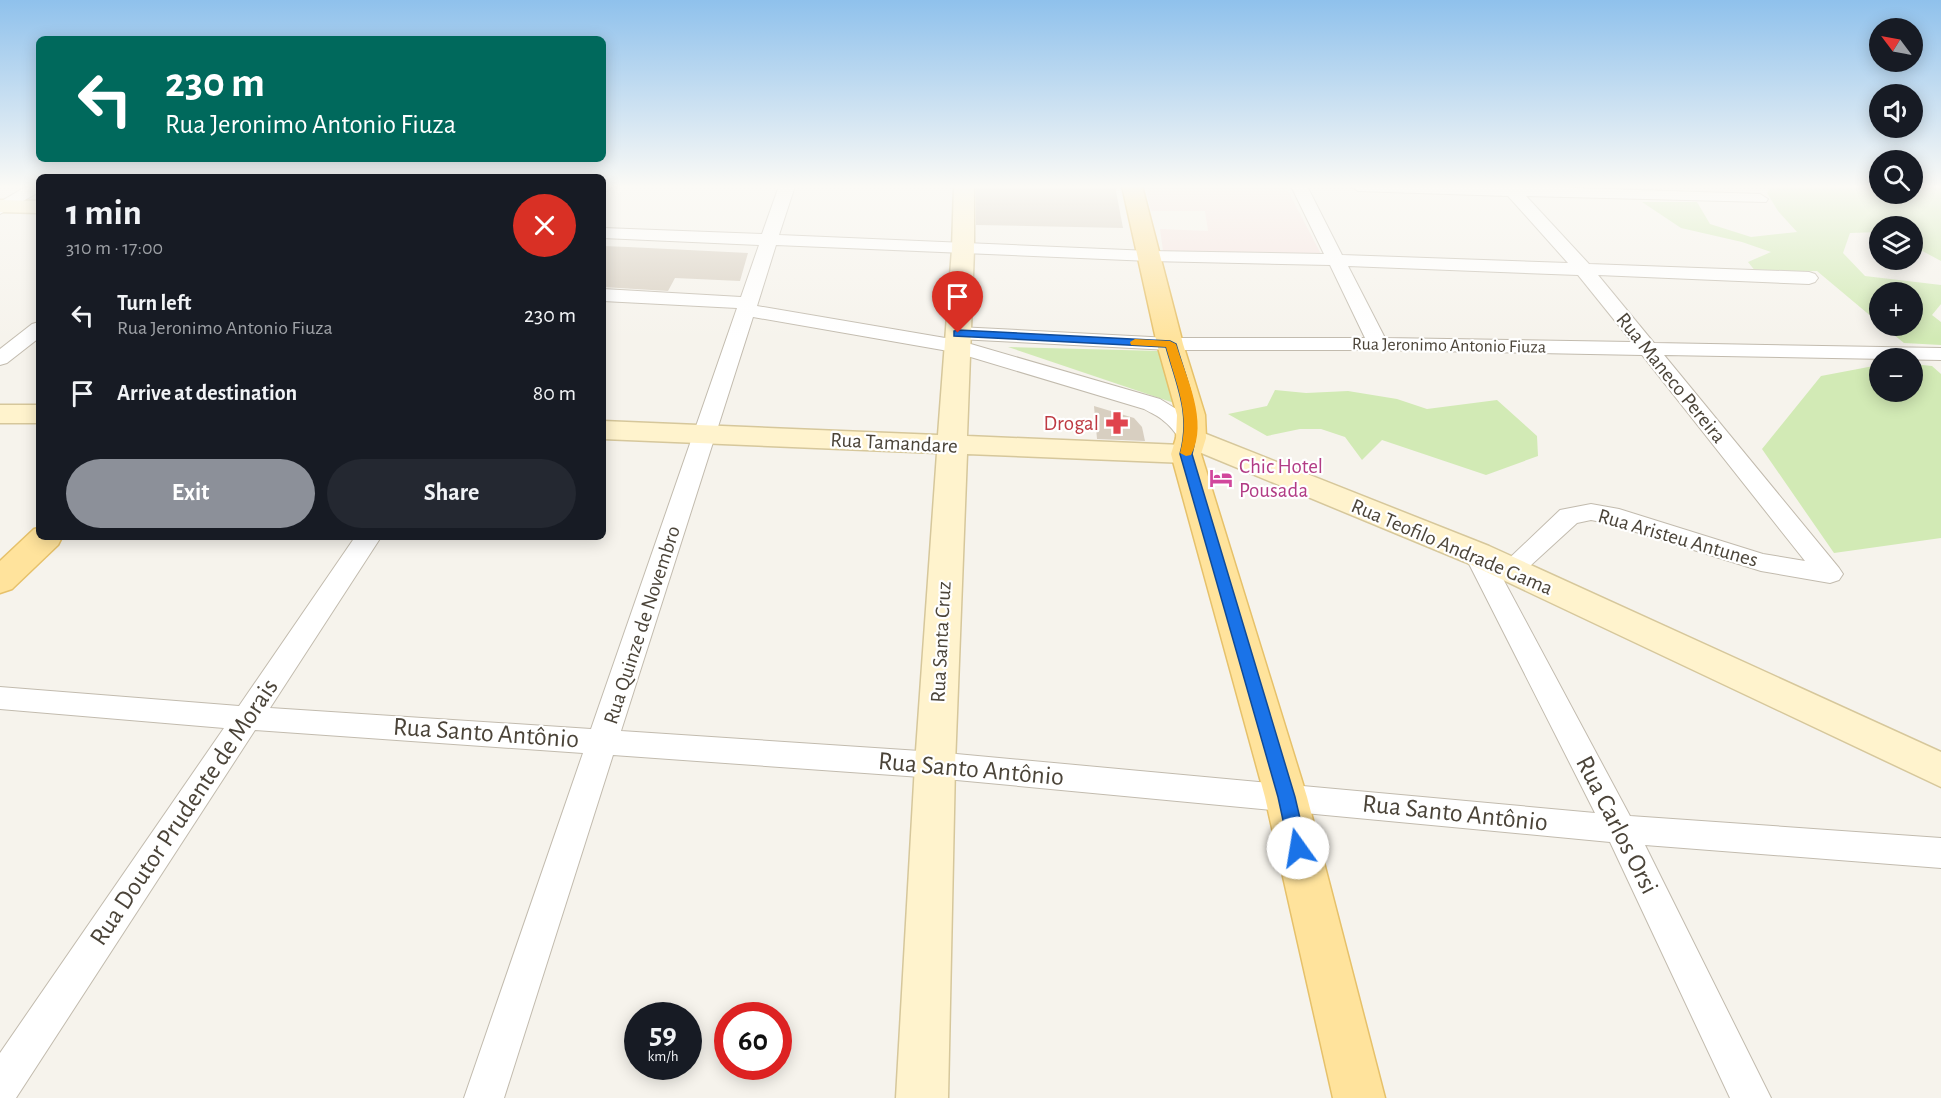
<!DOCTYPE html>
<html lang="en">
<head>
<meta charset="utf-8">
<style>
  body { margin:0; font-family:"Alegreya Sans",sans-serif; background:#242831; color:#f1f3f6; height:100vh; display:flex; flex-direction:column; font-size:22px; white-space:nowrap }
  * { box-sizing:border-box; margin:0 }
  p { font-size:20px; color:#9ea1a6 }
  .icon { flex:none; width:33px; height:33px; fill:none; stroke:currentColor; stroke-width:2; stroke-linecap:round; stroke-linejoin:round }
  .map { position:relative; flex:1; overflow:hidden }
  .panel { position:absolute; left:36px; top:174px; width:570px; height:366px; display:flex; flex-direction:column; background:#171b24; border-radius:9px; box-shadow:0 3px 15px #0003 }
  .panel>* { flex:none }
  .hud { position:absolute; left:36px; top:36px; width:570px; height:126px; border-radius:9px; box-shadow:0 3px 15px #0003; background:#00695c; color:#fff; overflow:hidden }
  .needle { width:39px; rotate:302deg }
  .buttons { position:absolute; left:1869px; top:18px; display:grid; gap:12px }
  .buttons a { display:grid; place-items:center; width:54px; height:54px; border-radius:50%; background:#171b24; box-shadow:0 3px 15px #0003; font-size:30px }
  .speed { position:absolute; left:624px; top:1002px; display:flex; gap:12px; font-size:30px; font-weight:700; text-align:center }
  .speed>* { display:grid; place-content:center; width:78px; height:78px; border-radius:50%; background:#171b24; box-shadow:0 3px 15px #0003; line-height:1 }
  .speed small { font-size:15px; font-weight:400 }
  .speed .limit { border:9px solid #d22; background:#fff; color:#111 }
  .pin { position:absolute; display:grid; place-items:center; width:51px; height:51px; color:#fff; margin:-62px -26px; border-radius:50% 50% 50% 0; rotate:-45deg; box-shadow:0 0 6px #0007 }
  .pin .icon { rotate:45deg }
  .me { position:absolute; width:66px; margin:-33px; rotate:347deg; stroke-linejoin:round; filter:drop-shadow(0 0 4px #0008) }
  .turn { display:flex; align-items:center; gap:21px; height:126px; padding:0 30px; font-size:27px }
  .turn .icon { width:78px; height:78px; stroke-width:2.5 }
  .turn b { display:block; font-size:42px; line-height:51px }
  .round { display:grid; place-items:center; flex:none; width:63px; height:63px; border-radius:32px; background:#242831 }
  .head { display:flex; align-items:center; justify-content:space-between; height:102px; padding:0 30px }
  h1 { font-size:36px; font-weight:600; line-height:45px }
  .button { display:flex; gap:12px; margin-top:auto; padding:12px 30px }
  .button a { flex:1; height:69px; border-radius:36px; background:#8c9099; color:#fff; font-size:24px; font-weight:600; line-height:69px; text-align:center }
  .button a+a { background:#242831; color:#f1f3f6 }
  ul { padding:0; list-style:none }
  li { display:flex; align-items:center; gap:18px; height:78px; padding:0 30px }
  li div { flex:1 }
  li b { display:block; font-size:22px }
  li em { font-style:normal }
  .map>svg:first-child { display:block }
  .medical { fill:#f6e3e0 }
  .green { fill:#d2eab5 }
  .building { fill:#d8cfc1 }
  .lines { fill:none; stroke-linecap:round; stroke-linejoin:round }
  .street-casing { stroke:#c2bbae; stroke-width:2 }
  .secondary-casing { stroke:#d6c79b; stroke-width:3 }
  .primary-casing { stroke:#e6c16a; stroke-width:3 }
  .street { fill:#fff; fill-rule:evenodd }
  .secondary { fill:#fff3cd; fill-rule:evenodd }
  .primary { fill:#ffe39c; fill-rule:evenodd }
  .route { fill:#1a73e8; stroke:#114b97; stroke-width:1.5 }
  .slow { fill:#f59e0b }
  .labels { text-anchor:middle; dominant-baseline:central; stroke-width:4.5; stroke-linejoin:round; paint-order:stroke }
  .far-street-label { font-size:18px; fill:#4b4439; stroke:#fff }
  .street-label { font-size:21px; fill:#4b4439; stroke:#fff }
  .health-label { font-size:21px; fill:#be3a42; stroke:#fff; text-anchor:end }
  .hotel-label { font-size:21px; fill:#b23c85; stroke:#fff; text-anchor:start }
  .near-street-label { font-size:26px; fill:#4b4439; stroke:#fff }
</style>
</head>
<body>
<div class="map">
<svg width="1941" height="1098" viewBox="0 0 1941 1098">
  <rect width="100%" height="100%" fill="#f6f3ec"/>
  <polygon class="medical" points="1145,186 1286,187 1321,254 1163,251 1160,229 1208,231 1205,211 1151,211"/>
  <g class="green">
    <polygon points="1772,186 1879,186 1880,194 1912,194 1913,186 1941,186 1941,261 1913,246 1912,226 1880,226 1879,232 1850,233 1843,253 1865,276 1941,285 1941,304 1932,315 1941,322 1941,345 1904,343 1883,326 1912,326 1912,292 1880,292 1879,323 1817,271 1756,272 1748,262 1771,252 1742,242 1681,228 1642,202 1697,202 1710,224 1751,237 1797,232 1778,211 1767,193"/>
    <polygon points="1008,347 1160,351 1174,403"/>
    <polygon points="1913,364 1932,366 1941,374 1941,538 1834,553 1762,449 1821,376 1879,365 1880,392 1912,392"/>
    <polygon points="1275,390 1306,393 1348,391 1397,399 1427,409 1497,400 1537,436 1538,456 1486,475 1382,440 1362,460 1345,437 1321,429 1300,429 1267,436 1228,414 1267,406"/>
  </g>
  <g class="building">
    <polygon points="976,186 1115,186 1123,228 976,225"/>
    <polygon points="603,246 628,247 748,253 740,281 675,278 668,291 603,287"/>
    <polygon points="1094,406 1134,418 1142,427 1145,441 1097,439"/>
  </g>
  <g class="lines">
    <g class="street-casing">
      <g id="street">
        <polygon points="27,186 39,186 39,192 0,214 0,202"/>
        <polygon points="603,186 612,186 609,190 603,192"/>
        <path d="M779,186H795L779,235L1150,251L1324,254L1291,186H1307L1342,255L1568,263L1508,196L1358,191L1350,186H1516L1760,194L1768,199L1766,202L1526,196L1589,264L1809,272L1815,274L1818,278L1815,282L1809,284L1598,275L1654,343L1941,348V360L1664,355L1839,568L1843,574L1839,580L1830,583L1761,571L1607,523L1591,520L1577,523L1519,576L1510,579L1502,577L1630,816L1941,838V868L1645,845L1771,1098H1730L1610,842L935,778L613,755L504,1098H464L583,753L255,730L16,1098H0V1053L224,728L0,709V687L239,706L355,537H381L270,708L591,729L737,308L603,301V289L741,297L759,245L603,238V228L762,234ZM776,245L1150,261L1330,265L1365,338H1170L958,327L951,329L948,333L951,337L958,339L1170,350H1378L1642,355L1805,561L1763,554L1619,509L1591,504L1560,510L1498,569L1486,548L1477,545L1468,548L1464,554L1595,813L935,752L621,731L753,317L954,352L1144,409C1151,413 1159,416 1165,422C1178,432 1180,448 1199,443L1202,438L1181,412L1160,399L957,340L757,306ZM1348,266L1578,275L1632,342L1385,338Z"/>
        <polygon points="39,322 39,338 7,363 0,365 0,349 32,324"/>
      </g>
    </g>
    <g class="secondary-casing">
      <g id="secondary">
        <polygon points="954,186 974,186 974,249 967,436 1182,445 1176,438 1181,432 1191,429 1201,432 1489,546 1941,752 1941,787 1465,562 1199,452 1201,454 1197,460 1186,463 967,454 955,765 948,1098 896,1098 915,765 937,453 603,439 603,421 938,435 952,249"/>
        <polygon points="0,200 39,201 39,213 0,212"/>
        <rect x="0" y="405" width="39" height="18"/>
      </g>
    </g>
    <g class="primary-casing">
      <g id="primary">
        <polygon points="1122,186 1142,186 1183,344 1205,415 1206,438 1201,454 1307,797 1385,1098 1333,1098 1265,797 1171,454 1176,438 1177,415 1157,344"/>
        <polygon points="39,528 39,537 62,537 58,545 12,589 0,593 0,561 34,529"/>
      </g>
    </g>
    <use href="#street" class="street"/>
    <use href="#secondary" class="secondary"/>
    <use href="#primary" class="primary"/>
  </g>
  <linearGradient id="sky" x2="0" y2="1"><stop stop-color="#8fc1ec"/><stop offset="0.55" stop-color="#fbfaf6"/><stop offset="1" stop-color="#fbfaf6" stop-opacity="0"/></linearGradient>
  <rect width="1941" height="339" fill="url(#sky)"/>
  <path class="route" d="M958,330L1170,341L1176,344C1187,383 1203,413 1192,454L1295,797L1307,848L1305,853L1298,856L1292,853L1289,848L1278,797L1180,454C1191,414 1177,386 1166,347L954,336V331Z"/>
  <path class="slow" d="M1135,339L1170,341L1176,344C1186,377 1209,422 1191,455L1186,456L1180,453C1191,414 1176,384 1166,347L1131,345L1130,342Z"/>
  <defs>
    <g id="pharmacy-bare" transform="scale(1.8)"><path d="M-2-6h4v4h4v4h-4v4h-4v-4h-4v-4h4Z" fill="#e0444e" stroke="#fff" stroke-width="2.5" paint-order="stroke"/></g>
    <g id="hotel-bare" transform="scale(1.8)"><path d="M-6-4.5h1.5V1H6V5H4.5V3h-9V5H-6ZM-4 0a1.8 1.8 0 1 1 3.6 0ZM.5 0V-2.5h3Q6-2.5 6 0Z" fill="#d1479c" stroke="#fff" stroke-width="2.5" paint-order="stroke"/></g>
  </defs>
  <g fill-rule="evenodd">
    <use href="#pharmacy-bare" x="1117" y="423"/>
    <use href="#hotel-bare" x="1221" y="478"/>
  </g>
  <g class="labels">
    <g class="far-street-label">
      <text transform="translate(1449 346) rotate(1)">Rua Jeronimo Antonio Fiuza</text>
    </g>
    <g class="street-label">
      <text transform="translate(1671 378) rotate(51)">Rua Maneco Pereira</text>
      <text transform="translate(894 443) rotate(3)">Rua Tamandare</text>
      <text transform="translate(1678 538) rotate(16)">Rua Aristeu Antunes</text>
      <text transform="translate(1452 547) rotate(23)">Rua Teofilo Andrade Gama</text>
      <text transform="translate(642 625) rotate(-72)">Rua Quinze de Novembro</text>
      <text transform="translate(941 642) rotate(-87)">Rua Santa Cruz</text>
    </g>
    <g class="health-label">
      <text x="1099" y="423">Drogal</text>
    </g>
    <g class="hotel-label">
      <text x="1239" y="466">Chic Hotel<tspan x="1239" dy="24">Pousada</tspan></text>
    </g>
    <g class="near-street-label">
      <text transform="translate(486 733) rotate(4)">Rua Santo Antônio</text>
      <text transform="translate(971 769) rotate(5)">Rua Santo Antônio</text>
      <text transform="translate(184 812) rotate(-56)">Rua Doutor Prudente de Morais</text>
      <text transform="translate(1455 813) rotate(6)">Rua Santo Antônio</text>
      <text transform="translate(1617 825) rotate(63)">Rua Carlos Orsi</text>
    </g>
  </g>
</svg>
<div class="buttons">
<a><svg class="needle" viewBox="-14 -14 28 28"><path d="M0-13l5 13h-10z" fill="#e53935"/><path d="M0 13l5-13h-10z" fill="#9ea1a6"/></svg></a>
<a><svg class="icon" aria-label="sound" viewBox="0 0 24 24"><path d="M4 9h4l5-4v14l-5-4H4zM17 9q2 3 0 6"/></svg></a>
<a><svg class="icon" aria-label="search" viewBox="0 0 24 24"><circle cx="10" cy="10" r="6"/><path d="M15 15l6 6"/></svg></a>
<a><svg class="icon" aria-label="layers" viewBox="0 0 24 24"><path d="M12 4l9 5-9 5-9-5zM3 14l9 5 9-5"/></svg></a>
<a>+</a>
<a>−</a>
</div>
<div class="speed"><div>59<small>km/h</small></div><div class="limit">60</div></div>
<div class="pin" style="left:958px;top:333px;background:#d93025"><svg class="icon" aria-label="arrive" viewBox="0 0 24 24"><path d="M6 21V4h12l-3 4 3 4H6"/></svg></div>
<svg class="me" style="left:1298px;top:848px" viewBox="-20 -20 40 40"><circle r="19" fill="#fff"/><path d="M0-13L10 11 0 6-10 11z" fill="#1a73e8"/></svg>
<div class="hud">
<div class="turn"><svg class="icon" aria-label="left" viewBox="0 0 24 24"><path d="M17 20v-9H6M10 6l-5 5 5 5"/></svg><div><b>230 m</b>Rua Jeronimo Antonio Fiuza</div></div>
</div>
<section class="panel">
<div class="head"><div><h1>1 min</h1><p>310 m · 17:00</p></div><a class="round" style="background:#d93025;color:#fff"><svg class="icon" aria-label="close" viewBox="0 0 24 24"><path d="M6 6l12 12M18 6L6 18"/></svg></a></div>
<ul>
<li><svg class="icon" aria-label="left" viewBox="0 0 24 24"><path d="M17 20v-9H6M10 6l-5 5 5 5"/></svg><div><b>Turn left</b><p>Rua Jeronimo Antonio Fiuza</p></div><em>230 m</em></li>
<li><svg class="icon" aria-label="arrive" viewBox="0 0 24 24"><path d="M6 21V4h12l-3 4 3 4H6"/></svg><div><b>Arrive at destination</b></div><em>80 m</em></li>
</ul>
<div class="button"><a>Exit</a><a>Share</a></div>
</section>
</div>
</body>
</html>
